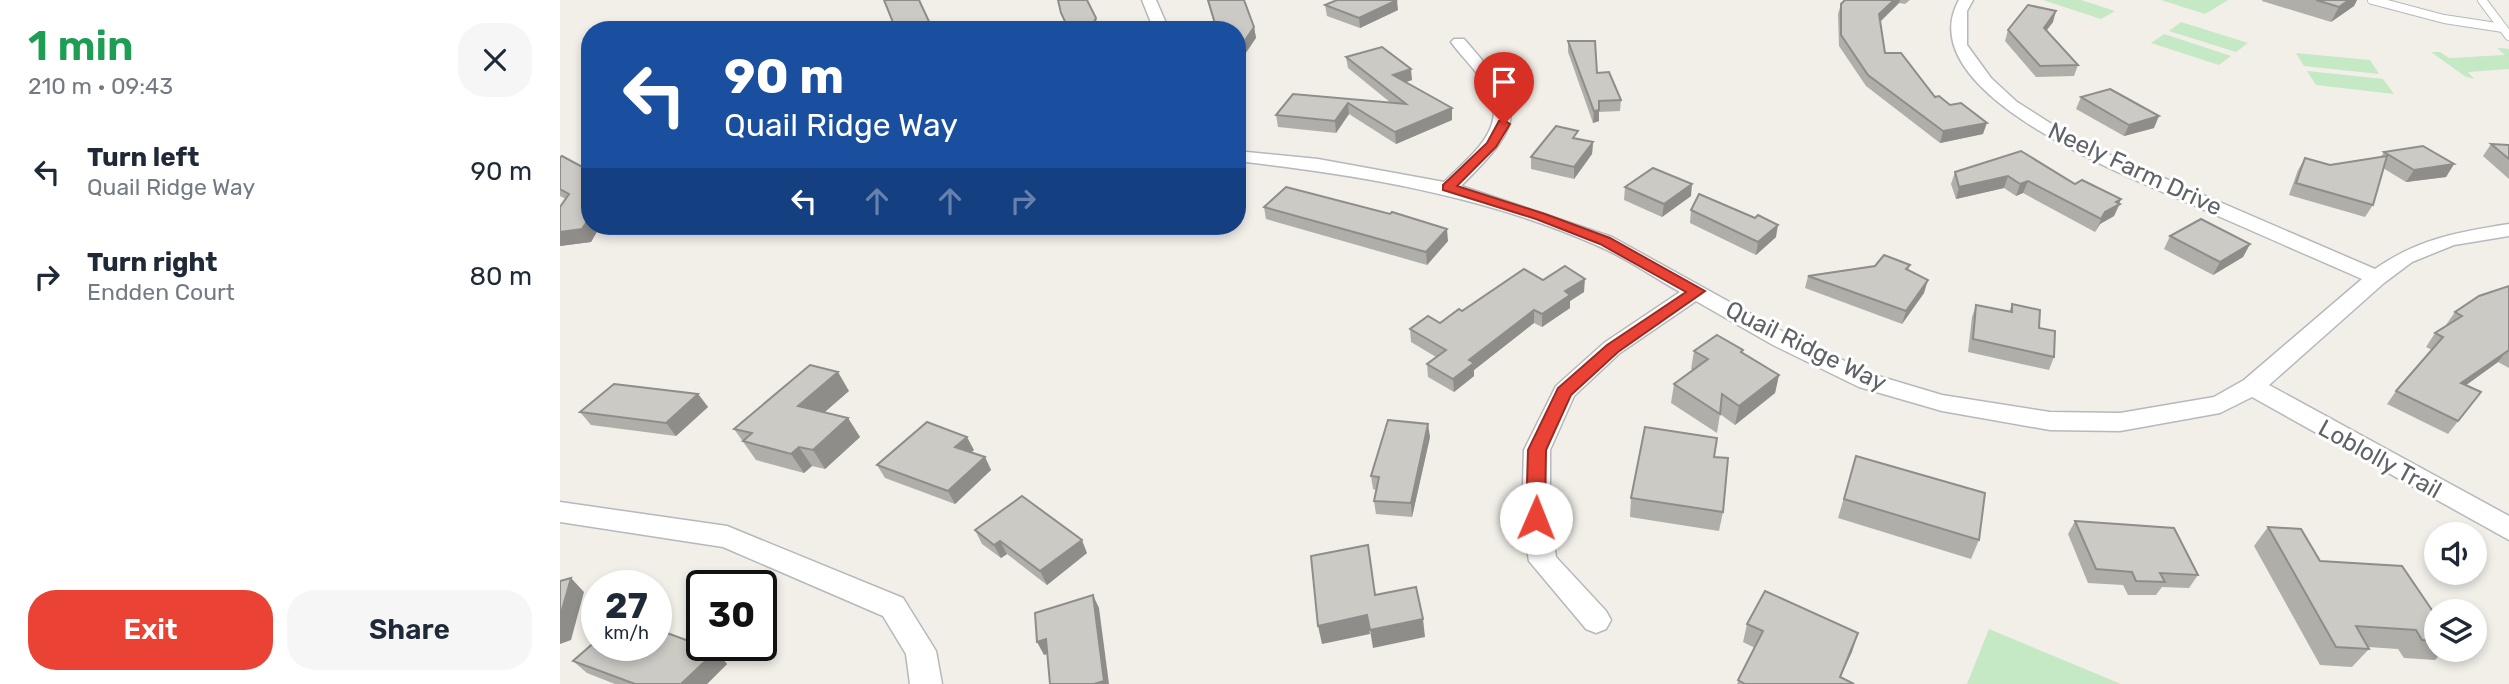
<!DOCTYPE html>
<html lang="en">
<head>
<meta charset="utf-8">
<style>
  body { margin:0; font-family:Rubik,sans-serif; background:#f6f6f7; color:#1f2937; height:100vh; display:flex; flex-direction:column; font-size:26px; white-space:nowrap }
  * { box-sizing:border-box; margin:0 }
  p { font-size:23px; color:#747a83 }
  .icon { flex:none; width:38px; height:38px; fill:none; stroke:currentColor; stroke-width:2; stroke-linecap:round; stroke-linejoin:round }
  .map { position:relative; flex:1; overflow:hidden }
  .sheet { display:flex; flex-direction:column; background:#fff; width:560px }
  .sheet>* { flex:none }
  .hud { position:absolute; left:21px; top:21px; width:665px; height:214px; border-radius:28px; box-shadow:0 4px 10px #0003; background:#1a4fa0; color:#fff; overflow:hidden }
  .buttons { position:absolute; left:1864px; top:522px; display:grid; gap:14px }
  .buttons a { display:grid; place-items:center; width:63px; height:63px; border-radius:50%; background:#fff; box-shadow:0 4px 10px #0003; font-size:35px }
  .speed { position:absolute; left:21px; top:570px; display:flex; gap:14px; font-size:35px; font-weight:700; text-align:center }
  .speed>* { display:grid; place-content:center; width:91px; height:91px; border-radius:50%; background:#fff; box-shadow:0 4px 10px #0003; line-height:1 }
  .speed small { font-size:18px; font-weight:400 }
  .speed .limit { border:4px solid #111; border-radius:10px; background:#fff; color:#111 }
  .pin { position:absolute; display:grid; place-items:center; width:60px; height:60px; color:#fff; margin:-72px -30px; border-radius:50% 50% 50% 0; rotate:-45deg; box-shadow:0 0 7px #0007 }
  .pin .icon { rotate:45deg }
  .me { position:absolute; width:77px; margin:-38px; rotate:1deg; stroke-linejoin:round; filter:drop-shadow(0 0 5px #0008) }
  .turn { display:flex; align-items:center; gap:24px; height:147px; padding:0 28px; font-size:32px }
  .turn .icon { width:91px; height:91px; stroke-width:2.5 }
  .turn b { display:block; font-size:49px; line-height:60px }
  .lanes { display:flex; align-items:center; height:66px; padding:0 28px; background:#0003; justify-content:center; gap:35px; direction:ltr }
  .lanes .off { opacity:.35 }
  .round { display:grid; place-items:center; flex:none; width:74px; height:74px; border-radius:28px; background:#f6f6f7 }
  .summary { display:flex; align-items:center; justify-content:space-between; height:119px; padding:0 28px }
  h1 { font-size:42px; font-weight:600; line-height:52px; color:#1e9e55 }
  .cta { display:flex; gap:14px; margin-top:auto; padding:14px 28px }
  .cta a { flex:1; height:80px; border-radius:28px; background:#ea4335; color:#fff; font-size:28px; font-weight:600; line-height:80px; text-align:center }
  .cta a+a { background:#f6f6f7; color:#1f2937 }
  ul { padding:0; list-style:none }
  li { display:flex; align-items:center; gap:21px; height:105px; padding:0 28px }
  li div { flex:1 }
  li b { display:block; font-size:26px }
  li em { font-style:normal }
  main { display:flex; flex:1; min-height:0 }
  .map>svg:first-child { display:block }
  .green { fill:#c5e8c5 }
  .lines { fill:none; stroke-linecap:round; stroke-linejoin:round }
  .service-casing { stroke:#b5b8bc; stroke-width:10 }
  .minor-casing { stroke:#b5b8bc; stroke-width:3 }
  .service { stroke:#fff; stroke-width:8 }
  .minor { fill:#fff; fill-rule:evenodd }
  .wall { fill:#afaea9 }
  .shaded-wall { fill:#8f8d8a }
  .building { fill:#cccac5; stroke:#8f8d8a; stroke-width:2 }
  .route { fill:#ea4335; stroke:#982c22; stroke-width:2 }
  .labels { text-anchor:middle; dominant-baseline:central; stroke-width:6; stroke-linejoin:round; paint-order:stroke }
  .street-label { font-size:24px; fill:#5f6368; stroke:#fff }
</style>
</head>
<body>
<main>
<section class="sheet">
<div class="summary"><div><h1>1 min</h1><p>210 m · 09:43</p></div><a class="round"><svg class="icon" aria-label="close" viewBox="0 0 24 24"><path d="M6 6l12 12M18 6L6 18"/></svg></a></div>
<ul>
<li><svg class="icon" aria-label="left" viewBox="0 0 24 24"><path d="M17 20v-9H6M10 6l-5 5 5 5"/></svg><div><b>Turn left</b><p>Quail Ridge Way</p></div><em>90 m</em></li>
<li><svg class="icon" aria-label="right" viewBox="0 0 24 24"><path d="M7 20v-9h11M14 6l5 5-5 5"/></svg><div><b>Turn right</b><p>Endden Court</p></div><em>80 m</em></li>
</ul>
<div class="cta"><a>Exit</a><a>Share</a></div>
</section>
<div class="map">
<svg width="1949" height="684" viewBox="0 0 1949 684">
  <rect width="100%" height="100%" fill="#f1efe8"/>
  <g class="green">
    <polygon points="1483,0 1521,0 1555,11 1541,19"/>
    <polygon points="1601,0 1668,0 1645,14"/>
    <polygon points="1621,22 1688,43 1676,52 1609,31"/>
    <polygon points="1604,34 1671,56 1659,65 1591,43"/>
    <polygon points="1939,48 1949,49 1949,69 1908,72 1914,79 1906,77 1871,52 1880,52 1889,58 1945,55 1938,49"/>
    <polygon points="1736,53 1810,60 1819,74 1744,66"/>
    <polygon points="1747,71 1823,79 1834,94 1756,85"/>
    <polygon points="1429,629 1561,684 1407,684"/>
  </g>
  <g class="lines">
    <g class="service-casing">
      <g id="service">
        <polyline points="1812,0 1884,19 1943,28"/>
        <polyline points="1922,0 1949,36"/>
      </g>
    </g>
    <g class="minor-casing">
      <g id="minor">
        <polygon points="582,0 596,0 609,30 594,30"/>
        <path d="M1399,0H1413L1407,11V45L1431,78L1457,102L1501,130L1548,154L1815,269C1858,239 1898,232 1949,224V236L1894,245L1852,262L1824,283L1709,385L1949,516V540L1692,397L1660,413L1560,431L1490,430L1382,411L1299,387L1213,345L1136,301L1060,353L1014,396L990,450V518L996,557L1046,611L1051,620L1046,629L1036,633L1026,629L969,561L962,518L964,450L996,386L1044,343L1120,292C1093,277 1065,257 1036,245C922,195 800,175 677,161V151L758,159L884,182C911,155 951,127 926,86C916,70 902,57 891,42L894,39H904C966,110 968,119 901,186L1052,237L1229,335L1315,375L1382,395L1490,412L1560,413L1654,397L1684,380L1802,279C1749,256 1695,232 1642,209C1580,181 1346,95 1399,0Z"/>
        <polygon points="0,502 167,526 343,598 376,651 382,684 350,684 346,654 323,616 163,547 0,522"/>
      </g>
    </g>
    <use href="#service" class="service"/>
    <use href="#minor" class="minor"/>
  </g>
  <g class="wall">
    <polygon points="647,0 684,0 694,27 696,38 677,30 656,30"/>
    <polygon points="1285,0 1350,0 1345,4 1339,3 1320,21 1325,53 1375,97 1423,134 1380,143 1306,86 1279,46 1278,14 1281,4"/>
    <polygon points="1702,0 1797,0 1794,6 1771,22 1702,1"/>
    <polygon points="765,5 838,10 800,28 767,16"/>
    <polygon points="1493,22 1486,31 1518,65 1514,76 1476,77 1445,41 1448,30"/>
    <polygon points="1008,41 1061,100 1060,111 1039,112 1039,121 1033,123 1008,52"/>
    <polygon points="786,57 852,80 846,82 892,108 892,120 836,144 789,114 776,133 718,127 716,115 733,94 831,103 788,68"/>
    <polygon points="1521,97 1594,128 1564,136 1516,109"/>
    <polygon points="1018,139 1033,142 1032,154 1014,179 971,169 971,157"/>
    <polygon points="1931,144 1949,145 1949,179 1923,156"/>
    <polygon points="1461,151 1515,184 1560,204 1554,216 1540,224 1535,232 1463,193 1456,196 1444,188 1396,199 1391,184 1395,172"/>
    <polygon points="1824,152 1894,164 1886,177 1846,182 1823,168 1813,205 1805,217 1729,195 1738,170 1745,158 1770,165 1821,157"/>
    <polygon points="0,157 44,228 39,228 31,242 0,246 0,207 6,199 0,196"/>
    <polygon points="1065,187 1131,196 1102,217 1064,200"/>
    <polygon points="704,207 888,241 867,265 706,219"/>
    <polygon points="1131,210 1216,237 1196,255 1130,223"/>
    <polygon points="1610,236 1690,244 1683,257 1653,275 1604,249"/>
    <polygon points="1350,265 1348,270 1364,293 1342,324 1245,288 1248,276"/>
    <polygon points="983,280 1024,292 1010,301 1010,308 982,327 974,323 914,370 914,376 894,392 868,377 867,364 876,357 851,342 850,329 880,323 902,311"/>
    <polygon points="1949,286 1949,368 1938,362 1906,385 1921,392 1888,434 1827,404 1836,391 1872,350 1866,347 1875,333 1887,326 1886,325 1895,312"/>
    <polygon points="1452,304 1479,328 1494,357 1489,370 1408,352 1412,317 1416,305 1449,312"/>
    <polygon points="1134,351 1182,353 1219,375 1215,393 1175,425 1160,414 1157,433 1111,403 1114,384 1133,370 1131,369"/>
    <polygon points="289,391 264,412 288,418 300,437 265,469 252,466 244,473 196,460 174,429"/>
    <polygon points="138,394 148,407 116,436 31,425 20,412"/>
    <polygon points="870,437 852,517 816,514 814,501 816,490 813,489 811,476"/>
    <polygon points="414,450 411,452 425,457 431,470 395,504 325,478 317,465"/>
    <polygon points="1296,456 1419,540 1411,559 1278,518"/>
    <polygon points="1154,457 1163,512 1159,531 1070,517 1071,498"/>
    <polygon points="1515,521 1638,575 1629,588 1602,587 1596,595 1568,595 1563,585 1528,583 1508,534"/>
    <polygon points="1708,527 1760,561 1876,616 1876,649 1886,649 1875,660 1844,658 1838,649 1808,647 1809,649 1792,667 1760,665 1694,546"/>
    <polygon points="415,530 527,553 487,585 447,554 441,558 422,544"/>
    <polygon points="101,624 110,634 167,664 147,684 55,684 27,673 13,661"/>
    <polygon points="1187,624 1298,633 1281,677 1294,684 1177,684 1195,648 1183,642"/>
  </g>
  <g class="shaded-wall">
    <polygon points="837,0 838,10 800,28 799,18"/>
    <polygon points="1334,0 1340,0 1339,3 1317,25 1319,14"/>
    <polygon points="1789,0 1797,0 1794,6 1771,22 1779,7"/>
    <polygon points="1496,11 1493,22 1480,39 1484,28"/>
    <polygon points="536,18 538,30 530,30"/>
    <polygon points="694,27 696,38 677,66 677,52"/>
    <polygon points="851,69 852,80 834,86 833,75"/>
    <polygon points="788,103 789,114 776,133 775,121"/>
    <polygon points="892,108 892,120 836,144 835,132"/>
    <polygon points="1039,110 1039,121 1033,123 1034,111"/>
    <polygon points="1599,116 1594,128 1564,136 1569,125"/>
    <polygon points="1427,123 1423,134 1380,143 1383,131"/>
    <polygon points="1033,142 1032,154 1014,179 1014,167"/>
    <polygon points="1894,164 1886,177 1846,182 1854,170"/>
    <polygon points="1448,176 1444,188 1396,199 1399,187"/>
    <polygon points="1468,181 1463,193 1456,196 1460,184"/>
    <polygon points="1132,184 1131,196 1102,217 1104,204"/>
    <polygon points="1561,199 1554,216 1540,224 1535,232 1545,212 1556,202"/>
    <polygon points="30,217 30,226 45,226 44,228 39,228 31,242 0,246 0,232"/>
    <polygon points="1218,225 1216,237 1196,255 1198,242"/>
    <polygon points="887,229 888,241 867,265 866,252"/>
    <polygon points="1690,244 1683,257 1653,275 1660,262"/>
    <polygon points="1025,279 1024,292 1010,301 1010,308 982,327 982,314 1005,291"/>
    <polygon points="1368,280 1364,293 1342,324 1346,311"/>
    <polygon points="974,310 974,323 914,370 914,376 894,392 893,379 909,360"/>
    <polygon points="1948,349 1938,362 1891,396 1901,383"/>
    <polygon points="278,372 289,391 250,425 238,406"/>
    <polygon points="1219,375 1215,393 1175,425 1179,406"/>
    <polygon points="138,394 148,407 116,436 106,423"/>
    <polygon points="288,418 300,437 265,469 253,450"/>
    <polygon points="868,424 870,437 852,517 851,503"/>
    <polygon points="407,437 414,450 402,460 395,447"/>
    <polygon points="239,447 252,466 244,473 231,454"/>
    <polygon points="425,457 431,470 395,504 388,491"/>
    <polygon points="522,540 527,553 487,585 480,571"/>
    <polygon points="440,541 447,554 441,558 434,545"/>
    <polygon points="11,578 24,592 11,640 0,644 0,617"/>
    <polygon points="533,595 539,608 549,684 534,684"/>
    <polygon points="807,615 810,634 762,644 758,626"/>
    <polygon points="863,619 865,637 813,648 810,630"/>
    <polygon points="101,624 113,637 96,629"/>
    <polygon points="1298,633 1292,652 1277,684"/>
    <polygon points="486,639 493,652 484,655 477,642"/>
    <polygon points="156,651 167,664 147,684 121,684"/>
  </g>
  <g class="building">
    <polygon points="324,0 359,0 373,30 336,30"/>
    <polygon points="498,0 527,0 536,18 530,30 509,30 501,13"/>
    <polygon points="648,0 684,0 694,27 677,52 677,30 657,30"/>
    <polygon points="777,0 837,0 799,18 765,5"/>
    <polygon points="1285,0 1334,0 1319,14 1325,53 1341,53 1375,97 1379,96 1390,105 1401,103 1427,123 1383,131 1308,75 1281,35 1281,4"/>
    <polygon points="1756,0 1789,0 1779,7"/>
    <polygon points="1468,5 1496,11 1484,28 1518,65 1480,66 1448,30"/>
    <polygon points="1008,41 1035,41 1037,73 1049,72 1061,100 1039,101 1039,110 1034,111"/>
    <polygon points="822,47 851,69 833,75 892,108 835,132 788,103 775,121 716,115 733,94 846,104 786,57"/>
    <polygon points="1550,89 1599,116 1569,125 1521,97"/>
    <polygon points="996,126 1018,131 1013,138 1033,142 1014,167 971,157"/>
    <polygon points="1931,144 1949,145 1949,159"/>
    <polygon points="1863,146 1894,164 1854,170 1824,152"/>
    <polygon points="1461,151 1515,184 1522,180 1561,199 1556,202 1560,204 1545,212 1541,219 1468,181 1460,184 1448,176 1399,187 1395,172"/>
    <polygon points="2,156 30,171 30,217 22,229 0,232 0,207 9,194 0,189 0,157"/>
    <polygon points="1827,156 1813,205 1736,183 1745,158 1770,165"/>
    <polygon points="1093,168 1132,184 1104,204 1065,187"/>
    <polygon points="726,187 830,214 832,212 887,229 866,252 704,207"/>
    <polygon points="1139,194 1195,218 1198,215 1218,225 1198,242 1131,210"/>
    <polygon points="1641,219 1690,244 1660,262 1610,236"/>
    <polygon points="1324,255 1350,265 1346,269 1368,280 1346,311 1248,276 1315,266"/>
    <polygon points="1005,266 1025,279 1005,291 1010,295 982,314 974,310 909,360 914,363 893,379 867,364 886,350 850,329 868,316 880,323 899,309 902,311 964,269 983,280"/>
    <polygon points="1949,286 1949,350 1901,383 1921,392 1898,421 1836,391 1883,337 1875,333 1902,316 1895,312 1919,296"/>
    <polygon points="1452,304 1480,310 1479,328 1495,331 1494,357 1413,339 1416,305 1452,312"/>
    <polygon points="1157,335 1183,350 1181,352 1219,375 1179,406 1162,394 1160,414 1114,384 1148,359 1134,351"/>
    <polygon points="250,365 278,372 238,406 288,418 253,450 239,447 231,454 183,441 192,433 174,429"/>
    <polygon points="54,384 138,394 106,423 20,412"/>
    <polygon points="828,420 868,424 851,503 814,501 819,477 811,476"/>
    <polygon points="367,422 407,437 395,447 425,457 388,491 317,465"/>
    <polygon points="1085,427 1157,438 1154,457 1168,458 1163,512 1071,498"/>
    <polygon points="1296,456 1425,493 1419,540 1284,499"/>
    <polygon points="462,496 522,540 480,571 440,541 434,545 415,530"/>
    <polygon points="1515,521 1614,528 1638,575 1600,573 1605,582 1576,581 1572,572 1536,569"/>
    <polygon points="1708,527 1741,529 1760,561 1842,566 1876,616 1876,641 1862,640 1856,630 1796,626 1809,649 1776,647"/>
    <polygon points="808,545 815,595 856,587 863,619 810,630 807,615 758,626 751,556"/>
    <polygon points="11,578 0,617 0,581"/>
    <polygon points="1205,591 1298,633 1280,677 1294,684 1185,684 1178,680 1203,631 1187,624"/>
    <polygon points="533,595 544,681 534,684 490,684 486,639 477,642 475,613"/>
    <polygon points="96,629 156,651 121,684 75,684 13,661 37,640 37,646 96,646"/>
  </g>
  <polygon class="route" points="944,120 950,124 936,147 897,186 985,214 1050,238 1145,291 1058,352 1011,395 986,450 985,518 983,524 976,526 969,524 966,518 968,450 998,388 1047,345 1126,292 1040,244 976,219 883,190 883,185 927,143 939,121"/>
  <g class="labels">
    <g class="street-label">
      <text transform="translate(1575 169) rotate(25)">Neely Farm Drive</text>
      <text transform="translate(1246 346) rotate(26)">Quail Ridge Way</text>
      <text transform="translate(1820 459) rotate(29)">Loblolly Trail</text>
    </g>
  </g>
</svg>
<div class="buttons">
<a><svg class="icon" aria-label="sound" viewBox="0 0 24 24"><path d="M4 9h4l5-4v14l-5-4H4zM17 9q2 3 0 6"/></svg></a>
<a><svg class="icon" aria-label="layers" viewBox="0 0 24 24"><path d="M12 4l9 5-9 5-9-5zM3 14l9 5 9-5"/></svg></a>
</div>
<div class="speed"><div>27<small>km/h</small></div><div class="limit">30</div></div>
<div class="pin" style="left:944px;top:124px;background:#d93025"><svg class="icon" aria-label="arrive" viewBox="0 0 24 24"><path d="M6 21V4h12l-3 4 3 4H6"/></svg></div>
<svg class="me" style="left:976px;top:518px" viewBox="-20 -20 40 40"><circle r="19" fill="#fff"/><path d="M0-13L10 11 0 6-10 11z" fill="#ea4335"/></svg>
<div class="hud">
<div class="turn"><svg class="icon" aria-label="left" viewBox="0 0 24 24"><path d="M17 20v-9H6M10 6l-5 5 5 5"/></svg><div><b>90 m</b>Quail Ridge Way</div></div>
<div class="lanes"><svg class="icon" aria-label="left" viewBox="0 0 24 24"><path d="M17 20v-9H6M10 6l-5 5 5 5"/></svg><svg class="icon off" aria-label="ahead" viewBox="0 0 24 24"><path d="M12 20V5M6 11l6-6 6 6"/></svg><svg class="icon off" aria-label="ahead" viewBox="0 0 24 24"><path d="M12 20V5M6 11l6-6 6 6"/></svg><svg class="icon off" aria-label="right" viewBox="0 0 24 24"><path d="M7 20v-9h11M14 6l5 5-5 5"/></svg></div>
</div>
</div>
</main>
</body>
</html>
